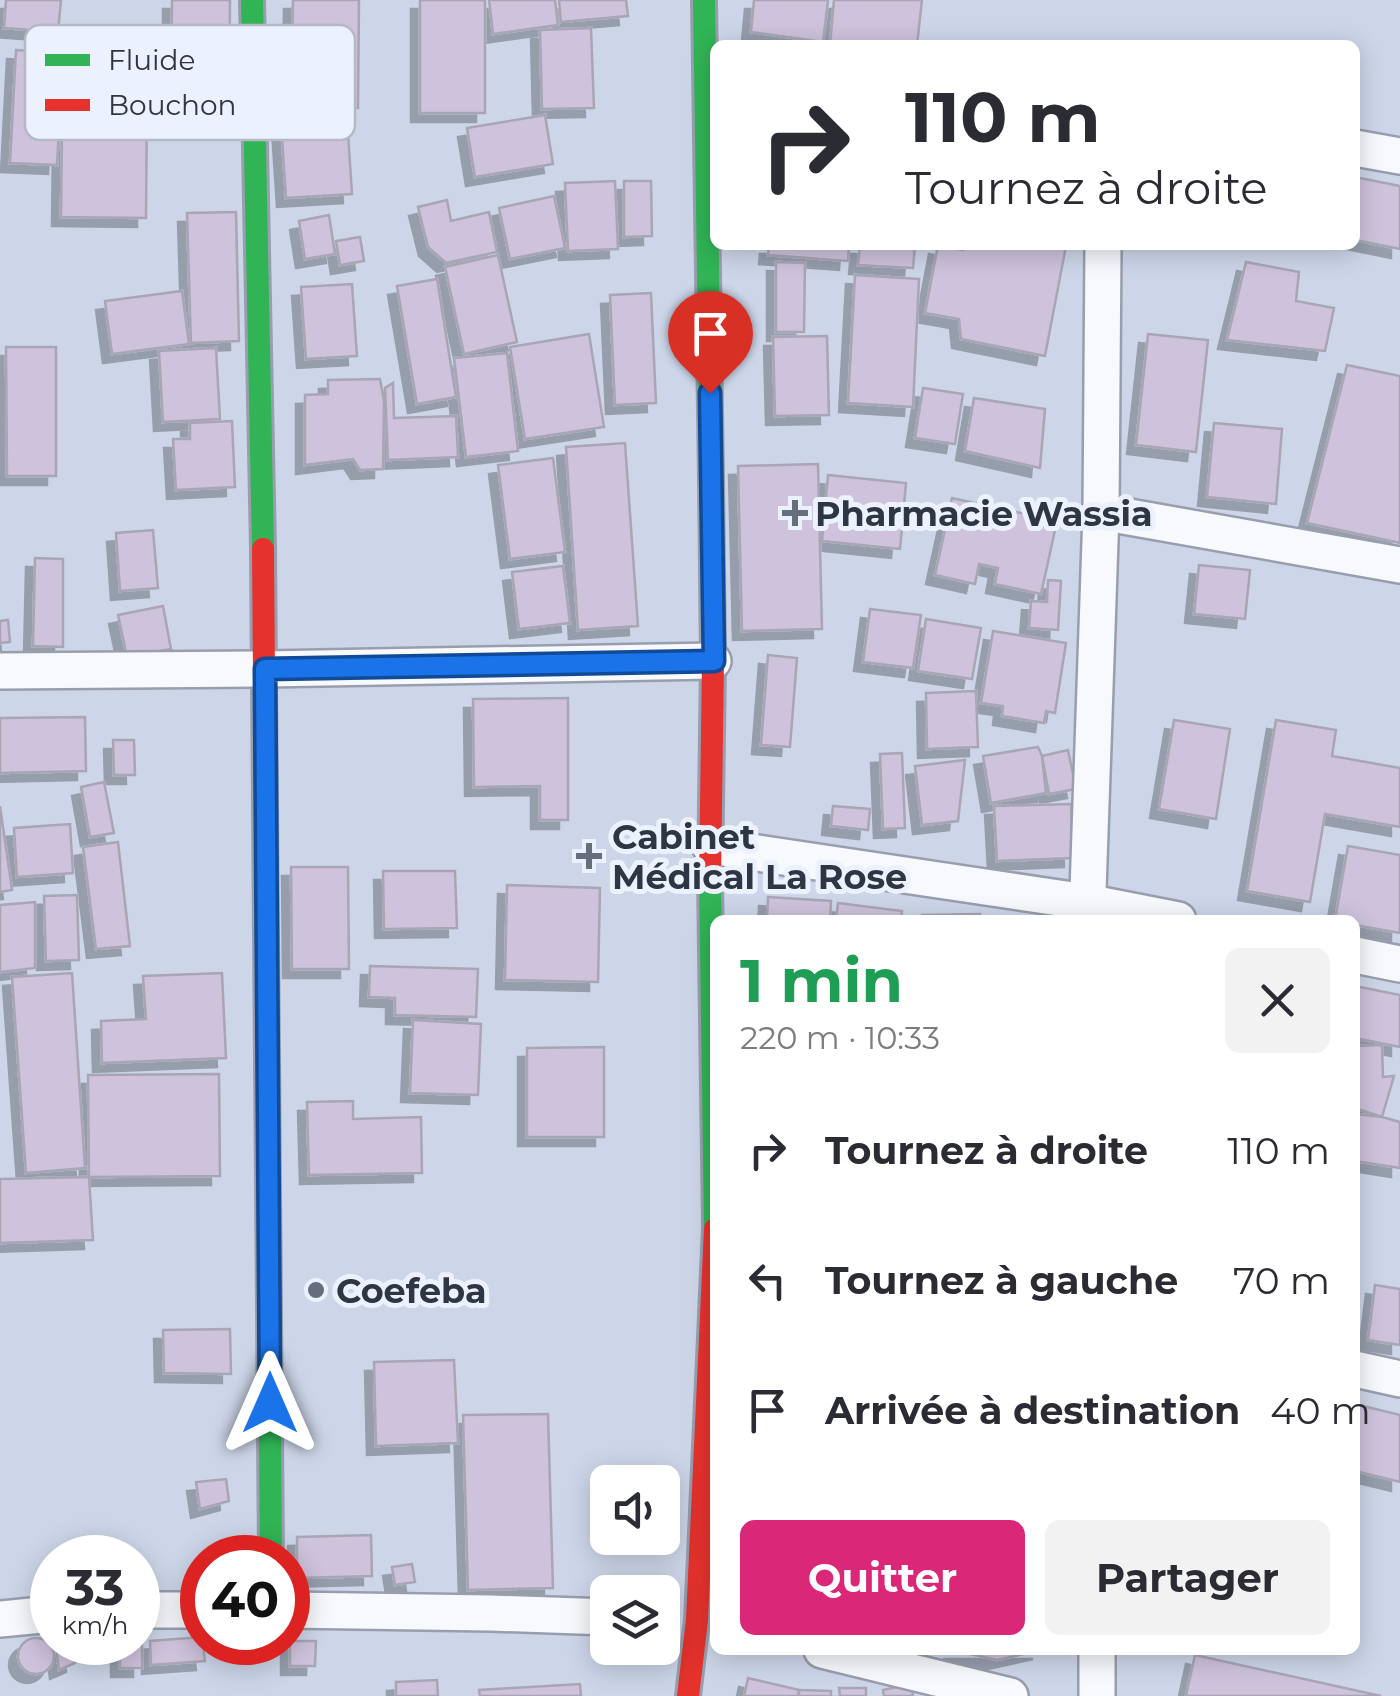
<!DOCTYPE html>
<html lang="fr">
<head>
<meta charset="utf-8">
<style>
  body { margin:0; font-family:Montserrat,sans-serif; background:#f2f2f3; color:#2b2b33; height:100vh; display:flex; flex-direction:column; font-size:38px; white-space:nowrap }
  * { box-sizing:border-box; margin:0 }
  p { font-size:32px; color:#7c7c81 }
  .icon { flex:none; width:55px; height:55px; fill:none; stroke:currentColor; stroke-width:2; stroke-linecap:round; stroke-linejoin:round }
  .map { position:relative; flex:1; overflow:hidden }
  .panel { position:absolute; left:710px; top:915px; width:650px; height:740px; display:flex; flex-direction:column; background:#fff; border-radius:15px; box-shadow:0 5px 25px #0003 }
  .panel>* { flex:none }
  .top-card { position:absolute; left:710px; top:40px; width:650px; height:210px; border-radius:15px; box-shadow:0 5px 25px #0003; background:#fff; color:#2b2b33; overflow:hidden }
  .controls { position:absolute; left:590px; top:1465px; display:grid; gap:20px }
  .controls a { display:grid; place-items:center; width:90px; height:90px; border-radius:15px; background:#fff; box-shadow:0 5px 25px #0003; font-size:50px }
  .speed { position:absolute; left:30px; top:1535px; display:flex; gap:20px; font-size:50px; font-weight:700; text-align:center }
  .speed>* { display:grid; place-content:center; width:130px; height:130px; border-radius:50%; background:#fff; box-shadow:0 5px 25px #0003; line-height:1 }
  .speed small { font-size:25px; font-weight:400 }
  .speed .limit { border:15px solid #d22; background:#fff; color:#111 }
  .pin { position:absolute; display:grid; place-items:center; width:85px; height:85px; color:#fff; margin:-102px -42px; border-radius:50% 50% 50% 0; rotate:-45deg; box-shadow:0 0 10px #0007 }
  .pin .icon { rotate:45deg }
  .me { position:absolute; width:110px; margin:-55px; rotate:0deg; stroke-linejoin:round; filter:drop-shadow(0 0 8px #0008) }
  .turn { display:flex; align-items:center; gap:35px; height:210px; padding:0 30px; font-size:45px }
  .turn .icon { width:130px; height:130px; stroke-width:2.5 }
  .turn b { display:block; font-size:70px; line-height:85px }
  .round { display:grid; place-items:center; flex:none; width:105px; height:105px; border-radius:15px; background:#f2f2f3 }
  .head { display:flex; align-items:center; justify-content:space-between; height:170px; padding:0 30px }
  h1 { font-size:60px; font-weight:700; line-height:75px; color:#1e9e55 }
  .button { display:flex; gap:20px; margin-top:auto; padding:20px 30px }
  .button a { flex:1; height:115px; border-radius:15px; background:#db2777; color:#fff; font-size:40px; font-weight:700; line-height:115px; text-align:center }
  .button a+a { background:#f2f2f3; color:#2b2b33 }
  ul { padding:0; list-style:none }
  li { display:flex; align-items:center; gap:30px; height:130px; padding:0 30px }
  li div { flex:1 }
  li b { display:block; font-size:38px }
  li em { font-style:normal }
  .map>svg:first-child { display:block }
  .building { fill:#cec2dc; stroke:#a8a6b5; stroke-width:2.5; filter:url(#shadow) }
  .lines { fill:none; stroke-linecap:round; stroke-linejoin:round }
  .street-casing { stroke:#989ead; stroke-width:40 }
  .fast-casing { stroke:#989ead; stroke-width:28 }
  .jam-casing { stroke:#989ead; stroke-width:28 }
  .street { stroke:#f8f9fc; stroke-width:35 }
  .fast { stroke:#30b455; stroke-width:22 }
  .jam { stroke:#e5322d; stroke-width:22 }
  .route-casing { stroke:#114b97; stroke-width:25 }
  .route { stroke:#1a73e8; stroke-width:18 }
  .poi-dot { fill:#666d7d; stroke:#ecf2fd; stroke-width:4 }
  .labels { text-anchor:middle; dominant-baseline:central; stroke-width:10; stroke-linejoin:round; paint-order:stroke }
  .poi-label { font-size:35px; font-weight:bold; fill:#2e3543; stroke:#ecf2fd; text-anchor:start }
  .key { fill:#ecf2fd; stroke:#b3b9c5; stroke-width:2.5 }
  .key-label { font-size:28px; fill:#2e3543 }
</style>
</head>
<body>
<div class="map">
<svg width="1400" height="1696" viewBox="0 0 1400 1696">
  <defs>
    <filter id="shadow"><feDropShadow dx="-9" dy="9" stdDeviation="0" flood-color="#0004"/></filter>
  </defs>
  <rect width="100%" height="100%" fill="#cdd6e9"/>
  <g class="building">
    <polygon points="6,0 61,0 58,32 4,28"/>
    <polygon points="172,0 230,0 229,120 171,119"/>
    <polygon points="293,0 359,0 358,108 291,106"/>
    <rect x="420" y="0" width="65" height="113"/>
    <polygon points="489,0 555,0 558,25 493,34"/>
    <polygon points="559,0 626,0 628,16 561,22"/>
    <polygon points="754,0 828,0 823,42 751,32"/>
    <polygon points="834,0 922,0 917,45 830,45"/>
    <polygon points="591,28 594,108 542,109 540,30"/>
    <polygon points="16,50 63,53 57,165 10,163"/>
    <polygon points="147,101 146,218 61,217 62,129 95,129 95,102"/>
    <polygon points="545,115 553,164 475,177 467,128"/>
    <polygon points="347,118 352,194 286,198 281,122"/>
    <polygon points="1355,177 1400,186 1400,249 1355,240"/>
    <polygon points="615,181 618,249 568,251 565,183"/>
    <polygon points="624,181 651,181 652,236 624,237"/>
    <polygon points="554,196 565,248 510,259 499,208"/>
    <polygon points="447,200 451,221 489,212 497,252 446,263 428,247 418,207"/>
    <polygon points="236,212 239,341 191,343 187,213"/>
    <polygon points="329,215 335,254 305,259 299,221"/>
    <polygon points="360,237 364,261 340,265 336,241"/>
    <polygon points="769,245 849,245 848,261 768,255"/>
    <polygon points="860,245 915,245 913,268 858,265"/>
    <polygon points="938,245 963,250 964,245 1066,246 1045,356 961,339 959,319 925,313"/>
    <polygon points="498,255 517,342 464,354 445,267"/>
    <polygon points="776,262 805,263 804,332 776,332"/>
    <polygon points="1246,262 1299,272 1296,301 1334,308 1325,351 1227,340"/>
    <polygon points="855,275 919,279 913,407 848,403"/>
    <polygon points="437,279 456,397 417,404 397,286"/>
    <polygon points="352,284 357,356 306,359 301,287"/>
    <polygon points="182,291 189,344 112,354 105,301"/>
    <polygon points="651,293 656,403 615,405 610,295"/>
    <polygon points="589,334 604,427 525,439 510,347"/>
    <polygon points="1148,334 1208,340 1196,452 1136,445"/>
    <polygon points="827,336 829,415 775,416 773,337"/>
    <polygon points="6,347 56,347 56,476 7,476"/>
    <polygon points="216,348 220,419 163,422 159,351"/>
    <polygon points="507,353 518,451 466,457 454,358"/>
    <polygon points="1347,365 1400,376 1400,543 1307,523"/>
    <polygon points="380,379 384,401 383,469 360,470 353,459 305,465 305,395 328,394 328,380"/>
    <polygon points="393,383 394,418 456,416 458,457 388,460 385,388"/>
    <polygon points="923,388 963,394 955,444 915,438"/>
    <polygon points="974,398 1045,409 1040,468 965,451"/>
    <polygon points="232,421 235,487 176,490 173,439 190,439 190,423"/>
    <polygon points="1214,423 1282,429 1276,504 1207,497"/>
    <polygon points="625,443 638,626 578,630 566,447"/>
    <polygon points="553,458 565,552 510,559 498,465"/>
    <polygon points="818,464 822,629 742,631 738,466"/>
    <polygon points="828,475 906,483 900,549 822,541"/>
    <polygon points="952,498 1057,521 1041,594 995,584 998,568 979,564 975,584 935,575"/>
    <polygon points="153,530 158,588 120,591 116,533"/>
    <polygon points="35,558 63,559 63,647 33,646"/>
    <polygon points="1199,565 1250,570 1245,619 1194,614"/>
    <polygon points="563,566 570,623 519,629 512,572"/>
    <polygon points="1048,580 1061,581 1058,630 1029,628 1031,601 1047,602"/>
    <polygon points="163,606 171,649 127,657 118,615"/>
    <polygon points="870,609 921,615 913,668 863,662"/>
    <polygon points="926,619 981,628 972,679 918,671"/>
    <polygon points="8,620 10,642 0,643 0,621"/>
    <polygon points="993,631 1066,643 1055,713 1046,711 1044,723 1002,716 1003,706 981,703"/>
    <polygon points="768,655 797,658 790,747 761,745"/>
    <polygon points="976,691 978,747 927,749 926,693"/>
    <polygon points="568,698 568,820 540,820 540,786 474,787 473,699"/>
    <polygon points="85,717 86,771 0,773 0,718"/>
    <polygon points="1174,720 1230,729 1216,819 1159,809"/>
    <polygon points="1276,720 1336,730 1332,756 1400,768 1400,827 1325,814 1310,902 1247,891"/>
    <polygon points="113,740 134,740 135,775 114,775"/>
    <polygon points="1038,747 1042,756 1046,793 991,803 983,756"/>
    <polygon points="1068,750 1076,789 1049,794 1042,756"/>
    <polygon points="902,753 905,828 883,829 880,754"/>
    <polygon points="965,760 958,821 922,825 915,766"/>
    <polygon points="104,782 114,833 90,837 81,787"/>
    <polygon points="1071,804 1073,858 997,861 994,806"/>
    <polygon points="0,806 12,890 0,892"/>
    <polygon points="833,806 870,809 868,830 831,826"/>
    <polygon points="70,824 73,873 17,877 14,828"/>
    <polygon points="118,842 130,946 96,949 83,847"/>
    <polygon points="1348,846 1400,855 1400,933 1355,925 1355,920 1335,920"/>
    <polygon points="291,867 348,867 349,969 292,969"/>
    <polygon points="383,871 455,871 457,928 384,929"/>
    <polygon points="507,885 600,888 598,982 505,980"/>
    <polygon points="77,895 79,960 46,961 44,896"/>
    <polygon points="768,897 831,901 830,920 767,920"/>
    <polygon points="35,902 35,968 0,972 0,905"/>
    <polygon points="838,903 902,911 901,920 836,920"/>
    <polygon points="980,914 980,920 922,920 922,915"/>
    <polygon points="370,966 478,969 476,1017 395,1015 395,998 369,997"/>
    <polygon points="72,973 85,1168 26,1173 12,977"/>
    <polygon points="222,973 226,1058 102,1063 101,1021 146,1019 143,976"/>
    <polygon points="1355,986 1400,995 1400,1047 1355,1038"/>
    <polygon points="413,1020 481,1024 478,1095 410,1093"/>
    <polygon points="1382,1045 1383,1077 1394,1076 1382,1117 1355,1108 1355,1046"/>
    <polygon points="604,1047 604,1137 527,1137 527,1048"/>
    <polygon points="219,1074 220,1176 89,1177 88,1075"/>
    <polygon points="353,1101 353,1119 421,1117 422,1173 309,1175 307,1102"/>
    <polygon points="1355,1114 1382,1117 1400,1122 1400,1168 1355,1161"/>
    <polygon points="89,1177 93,1240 0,1243 0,1179"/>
    <polygon points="1375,1285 1400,1289 1400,1345 1368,1340"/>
    <polygon points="230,1329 231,1374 164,1373 163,1330"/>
    <polygon points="454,1360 458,1443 376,1446 374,1362"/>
    <polygon points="1355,1404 1400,1415 1400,1482 1355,1471"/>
    <polygon points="548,1414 553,1588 468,1590 463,1415"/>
    <polygon points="226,1479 229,1501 200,1509 196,1482"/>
    <polygon points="371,1535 372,1576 297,1578 297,1537"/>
    <polygon points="412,1564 415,1582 395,1585 392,1567"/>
    <polygon points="138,1636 142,1636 142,1668 120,1668 120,1642 138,1642"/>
    <polygon points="202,1637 205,1661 151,1665 150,1641"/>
    <circle cx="36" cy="1656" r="18"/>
    <polygon points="290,1641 316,1641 315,1666 290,1666"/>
    <polygon points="73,1645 75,1663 59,1670 56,1647"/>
    <polygon points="952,1650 1042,1650 997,1660"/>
    <polygon points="1195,1655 1381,1696 1186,1696"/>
    <polygon points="748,1678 799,1690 798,1696 744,1696"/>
    <polygon points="437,1680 438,1696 396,1696 396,1682"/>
    <polygon points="580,1684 581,1696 480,1696 479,1690"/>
    <polygon points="911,1684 913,1696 884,1696 883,1690"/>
    <polygon points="839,1688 866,1688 866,1696 840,1696"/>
    <polygon points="799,1690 831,1691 831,1696 799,1696"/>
  </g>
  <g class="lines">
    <g class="street-casing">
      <g id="street">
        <polyline points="1355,148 1400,156"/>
        <polyline points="1101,512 1400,565"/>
        <polyline points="0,671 265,669 713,661"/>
        <polyline points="710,846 1086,902 1178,920"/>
        <polyline points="1087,920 1101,512 1103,245"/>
        <polyline points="1355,955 1400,964"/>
        <polyline points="1355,1369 1400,1379"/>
        <polyline points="138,1610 202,1610"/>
        <polyline points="288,1610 490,1613 608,1617"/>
        <polyline points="0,1619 52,1614"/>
        <polyline points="822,1650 1010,1696"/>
        <polyline points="1097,1696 1097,1650"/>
      </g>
    </g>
    <g class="fast-casing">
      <g id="fast">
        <polyline points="252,0 263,549"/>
        <polyline points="704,0 711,479"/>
        <polyline points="710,879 715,1224"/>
        <polyline points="266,937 271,1558"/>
      </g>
    </g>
    <g class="jam-casing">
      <g id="jam">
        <polyline points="263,549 266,937"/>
        <polyline points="710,879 713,661 711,479"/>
        <polyline points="688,1696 697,1620 715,1229"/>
      </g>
    </g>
    <use href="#street" class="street"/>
    <use href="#fast" class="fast"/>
    <use href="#jam" class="jam"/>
  </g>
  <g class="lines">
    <g class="route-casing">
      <polyline id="route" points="270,1403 265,669 714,661 710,393"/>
    </g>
    <use href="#route" class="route"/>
  </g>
  <g class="poi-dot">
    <path d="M790 498h10v10h10v10h-10v10h-10v-10h-10v-10h10z"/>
    <path d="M584 841h10v10h10v10h-10v10h-10v-10h-10v-10h10z"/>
    <circle cx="316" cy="1290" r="10"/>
  </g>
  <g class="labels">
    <g class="poi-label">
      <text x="815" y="513">Pharmacie Wassia</text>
      <text x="612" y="836">Cabinet<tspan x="612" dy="40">Médical La Rose</tspan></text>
      <text x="336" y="1290">Coefeba</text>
    </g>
  </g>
  <rect x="25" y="25" width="330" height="115" rx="15" class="key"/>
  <rect x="45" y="54" width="45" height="12" fill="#30b455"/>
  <rect x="45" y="99" width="45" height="12" fill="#e5322d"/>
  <g class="key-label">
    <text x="108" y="70">Fluide</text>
    <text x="108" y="115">Bouchon</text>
  </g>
</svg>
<div class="controls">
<a><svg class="icon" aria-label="sound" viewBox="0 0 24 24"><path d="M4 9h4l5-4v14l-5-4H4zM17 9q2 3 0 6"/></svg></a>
<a><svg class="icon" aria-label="layers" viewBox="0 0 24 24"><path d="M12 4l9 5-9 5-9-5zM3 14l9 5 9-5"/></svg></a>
</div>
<div class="speed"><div>33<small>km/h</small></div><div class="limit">40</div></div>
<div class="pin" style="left:710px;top:393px;background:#d93025"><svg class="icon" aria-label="arrive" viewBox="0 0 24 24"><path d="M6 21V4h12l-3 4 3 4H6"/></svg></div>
<svg class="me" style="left:270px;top:1403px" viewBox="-20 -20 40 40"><path d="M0-17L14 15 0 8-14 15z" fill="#1a73e8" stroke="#fff" stroke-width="4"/></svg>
<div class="top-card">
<div class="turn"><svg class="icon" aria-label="right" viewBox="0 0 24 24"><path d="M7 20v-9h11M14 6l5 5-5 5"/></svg><div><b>110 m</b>Tournez à droite</div></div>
</div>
<section class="panel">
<div class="head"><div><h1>1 min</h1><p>220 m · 10:33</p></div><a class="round"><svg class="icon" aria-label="close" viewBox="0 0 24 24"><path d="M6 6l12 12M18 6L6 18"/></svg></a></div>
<ul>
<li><svg class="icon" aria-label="right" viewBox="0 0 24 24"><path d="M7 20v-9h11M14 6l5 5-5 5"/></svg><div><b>Tournez à droite</b></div><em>110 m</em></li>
<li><svg class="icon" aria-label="left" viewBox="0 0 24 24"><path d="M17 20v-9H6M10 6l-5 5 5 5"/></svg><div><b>Tournez à gauche</b></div><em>70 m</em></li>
<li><svg class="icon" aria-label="arrive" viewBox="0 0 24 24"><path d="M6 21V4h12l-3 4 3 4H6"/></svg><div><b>Arrivée à destination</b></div><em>40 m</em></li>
</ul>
<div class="button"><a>Quitter</a><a>Partager</a></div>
</section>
</div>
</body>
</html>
